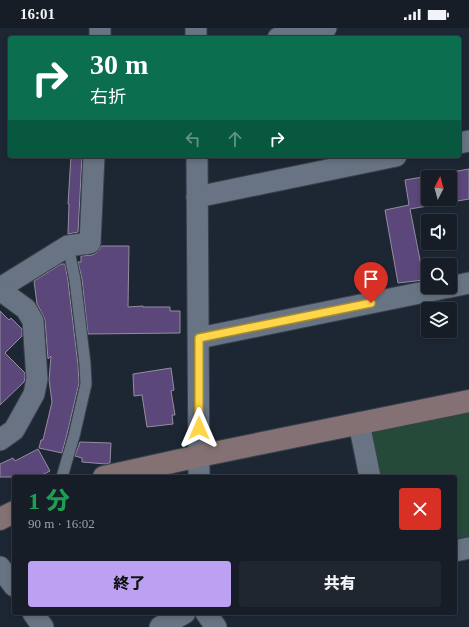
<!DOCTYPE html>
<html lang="ja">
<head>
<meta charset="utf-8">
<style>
  body { margin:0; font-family:"Times New Roman","Noto Sans JP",serif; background:#1f262f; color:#f1f3f6; height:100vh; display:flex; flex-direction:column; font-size:15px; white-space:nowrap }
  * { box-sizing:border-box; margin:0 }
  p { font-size:13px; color:#9ea2a7 }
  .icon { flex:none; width:22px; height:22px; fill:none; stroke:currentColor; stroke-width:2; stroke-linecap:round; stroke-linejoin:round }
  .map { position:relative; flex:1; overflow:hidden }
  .side { position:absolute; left:12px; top:447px; width:445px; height:140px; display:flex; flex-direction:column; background:#161d27; border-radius:4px; box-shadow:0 2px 6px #0003,0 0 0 1px #353b44 }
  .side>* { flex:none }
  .guide { position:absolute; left:8px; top:8px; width:453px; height:122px; border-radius:4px; box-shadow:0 2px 6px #0003,0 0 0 1px #353b44; background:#0b6e4f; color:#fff; overflow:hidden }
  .needle { width:26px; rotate:6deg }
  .buttons { position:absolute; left:421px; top:142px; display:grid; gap:8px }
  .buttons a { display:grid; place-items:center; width:36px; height:36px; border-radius:4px; background:#161d27; box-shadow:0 2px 6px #0003,0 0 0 1px #353b44; font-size:20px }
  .pin { position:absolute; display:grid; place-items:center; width:34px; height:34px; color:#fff; margin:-41px -17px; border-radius:50% 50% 50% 0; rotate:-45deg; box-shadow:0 0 4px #0007 }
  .pin .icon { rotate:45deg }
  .me { position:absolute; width:44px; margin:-22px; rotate:0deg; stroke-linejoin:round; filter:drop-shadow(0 0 3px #0008) }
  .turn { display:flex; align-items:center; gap:14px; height:84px; padding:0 16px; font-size:18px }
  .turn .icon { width:52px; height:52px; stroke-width:2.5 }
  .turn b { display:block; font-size:28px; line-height:34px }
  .lanes { display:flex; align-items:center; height:38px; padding:0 16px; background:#0003; justify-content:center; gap:20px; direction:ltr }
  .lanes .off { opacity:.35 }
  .round { display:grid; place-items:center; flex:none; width:42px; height:42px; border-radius:4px; background:#1f262f }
  .summary { display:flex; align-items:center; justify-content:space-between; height:68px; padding:0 16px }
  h1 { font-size:24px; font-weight:800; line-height:30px; color:#1e9e55 }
  .action { display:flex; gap:8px; margin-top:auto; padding:8px 16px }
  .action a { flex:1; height:46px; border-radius:4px; background:#bca0f2; color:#111; font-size:16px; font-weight:800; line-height:46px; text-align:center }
  .action a+a { background:#1f262f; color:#f1f3f6 }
  .status { display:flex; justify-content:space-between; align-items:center; height:28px; padding:0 20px; background:#161d27; direction:ltr }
  .status svg { height:11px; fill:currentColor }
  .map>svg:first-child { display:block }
  .green { fill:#264a3a }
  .building { fill:#5b4779; stroke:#948da0; fill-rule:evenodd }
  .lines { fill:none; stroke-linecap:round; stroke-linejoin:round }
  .lane-casing { stroke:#39414c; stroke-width:13 }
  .street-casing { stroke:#39414c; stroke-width:23 }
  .secondary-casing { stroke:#39414c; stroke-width:24 }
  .lane { stroke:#687483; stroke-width:11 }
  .street { stroke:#687483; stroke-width:21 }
  .secondary { stroke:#847173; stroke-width:22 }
  .route-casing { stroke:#a68a30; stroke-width:10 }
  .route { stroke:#ffd54a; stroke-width:7 }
</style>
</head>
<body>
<div class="status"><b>16:01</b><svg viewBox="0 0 49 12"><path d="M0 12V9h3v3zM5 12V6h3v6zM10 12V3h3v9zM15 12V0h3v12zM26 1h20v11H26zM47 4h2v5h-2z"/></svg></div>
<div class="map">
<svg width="469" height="599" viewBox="0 0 469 599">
  <rect width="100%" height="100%" fill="#1d2734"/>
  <polygon class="green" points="469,384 469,513 455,515 455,449 377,449 369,407 373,403"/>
  <g class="building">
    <polygon points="71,128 82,128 78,204 68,206 69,176 68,176"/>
    <path d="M469,141V171L410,181L424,252L398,255L385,182L409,177L405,152ZM428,149H450V171H428Z"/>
    <polygon points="101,218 129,218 128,279 143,278 143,279 170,279 170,283 180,283 180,305 88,306 82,251 78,234 81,234 81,228 92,227 96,225 100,221"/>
    <polygon points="61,236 65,236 68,253 78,337 79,355 67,406 62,425 39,420 41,412 43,412 52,374 49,352 51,328 48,331 45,292 43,287 37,276 34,253"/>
    <polygon points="0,283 9,292 11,290 22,301 22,308 5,325 25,345 25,350 24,354 0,377"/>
    <polygon points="171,340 174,362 171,363 175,387 172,387 173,396 147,399 142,367 134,368 133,346"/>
    <polygon points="80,414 111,415 110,435 106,436 82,434 82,430 75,428"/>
    <polygon points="38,421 50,443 38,449 0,449 0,436 13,430 15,433"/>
  </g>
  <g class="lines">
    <g class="lane-casing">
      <polyline id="lane" points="62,449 74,408 86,356 85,336 75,252 68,218"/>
    </g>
    <g class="street-casing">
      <g id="street">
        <polyline points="196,0 196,10"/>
        <polyline points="100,10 100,0"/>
        <polyline points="278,10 326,0"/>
        <polyline points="459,115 469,113"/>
        <polyline points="197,128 199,449"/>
        <polyline points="197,169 396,128"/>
        <polyline points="450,259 469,255"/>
        <polyline points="0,260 68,218 90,215 94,128"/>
        <polyline points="0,262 26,281 33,293 37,351 34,366 14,402 0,412"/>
        <polyline points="199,310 449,259"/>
        <polyline points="359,395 370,449"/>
        <polyline points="455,523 469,520"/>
        <polyline points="0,539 14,558"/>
        <polyline points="33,585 43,599"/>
        <polyline points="206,585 216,599"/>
        <polyline points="160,599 185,585"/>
      </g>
    </g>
    <g class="secondary-casing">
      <g id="secondary">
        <polyline points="104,449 199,428 469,373"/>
        <polyline points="0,491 14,484"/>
      </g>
    </g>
    <use href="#lane" class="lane"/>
    <use href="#street" class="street"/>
    <use href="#secondary" class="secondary"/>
  </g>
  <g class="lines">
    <g class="route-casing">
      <polyline id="route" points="199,400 199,310 371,275"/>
    </g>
    <use href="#route" class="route"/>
  </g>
</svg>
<div class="buttons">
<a><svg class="needle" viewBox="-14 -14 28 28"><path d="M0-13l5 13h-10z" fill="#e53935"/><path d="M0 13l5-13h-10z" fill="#9ea2a7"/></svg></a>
<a><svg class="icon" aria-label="sound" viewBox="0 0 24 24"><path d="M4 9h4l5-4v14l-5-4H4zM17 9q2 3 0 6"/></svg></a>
<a><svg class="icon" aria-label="search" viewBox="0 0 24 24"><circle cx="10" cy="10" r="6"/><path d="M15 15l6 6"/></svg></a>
<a><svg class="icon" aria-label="layers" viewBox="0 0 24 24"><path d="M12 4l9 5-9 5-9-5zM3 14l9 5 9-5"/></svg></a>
</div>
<div class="pin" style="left:371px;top:275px;background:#d93025"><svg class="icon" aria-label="arrive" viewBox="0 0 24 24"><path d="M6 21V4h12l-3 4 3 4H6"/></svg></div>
<svg class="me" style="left:199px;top:400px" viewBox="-20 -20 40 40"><path d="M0-17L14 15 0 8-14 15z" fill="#ffd54a" stroke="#fff" stroke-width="4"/></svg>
<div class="guide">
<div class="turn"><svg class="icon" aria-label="right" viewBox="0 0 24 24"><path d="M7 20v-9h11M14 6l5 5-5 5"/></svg><div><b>30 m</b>右折</div></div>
<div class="lanes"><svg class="icon off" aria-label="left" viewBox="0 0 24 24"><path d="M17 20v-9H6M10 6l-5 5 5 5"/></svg><svg class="icon off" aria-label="ahead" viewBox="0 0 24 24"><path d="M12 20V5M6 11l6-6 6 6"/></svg><svg class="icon" aria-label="right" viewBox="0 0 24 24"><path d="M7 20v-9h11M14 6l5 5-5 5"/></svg></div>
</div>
<section class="side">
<div class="summary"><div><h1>1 分</h1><p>90 m · 16:02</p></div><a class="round" style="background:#d93025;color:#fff"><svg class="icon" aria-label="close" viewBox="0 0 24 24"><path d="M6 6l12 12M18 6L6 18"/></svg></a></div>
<div class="action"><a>終了</a><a>共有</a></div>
</section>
</div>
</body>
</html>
